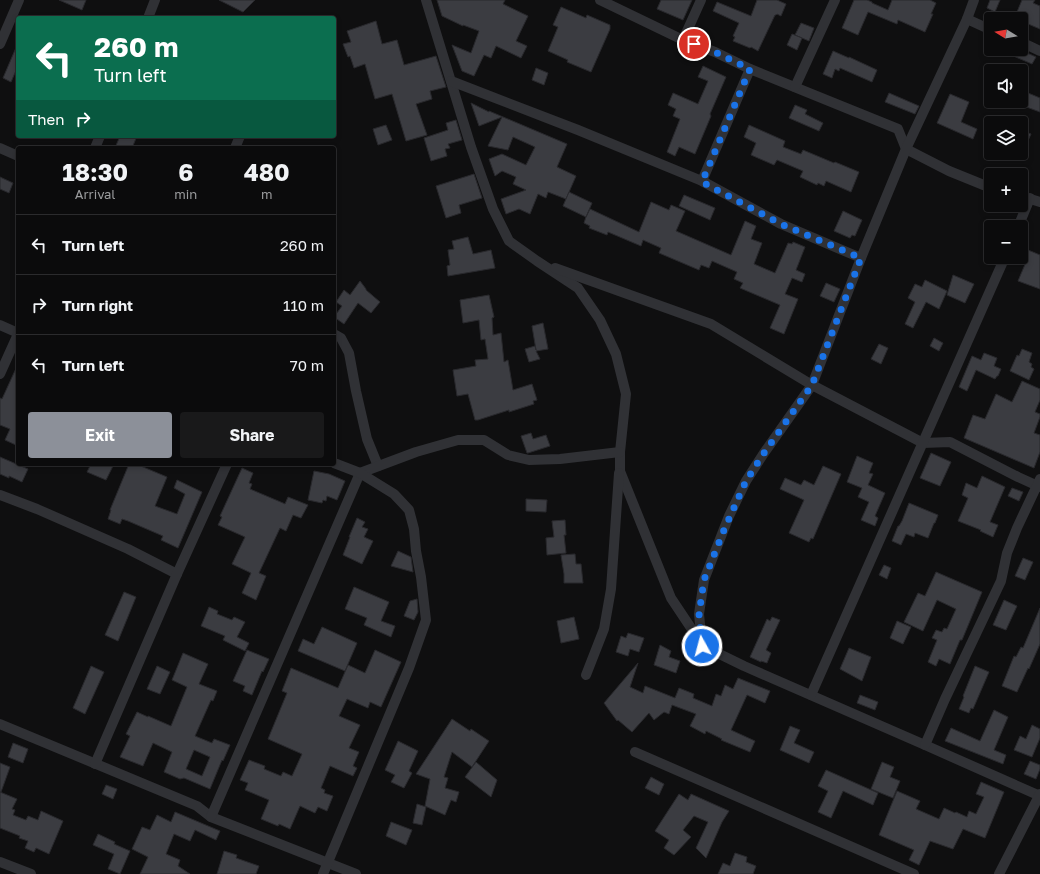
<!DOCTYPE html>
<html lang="en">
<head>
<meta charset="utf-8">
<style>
  body { margin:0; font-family:"Golos Text",sans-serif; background:#19191a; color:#f1f3f6; height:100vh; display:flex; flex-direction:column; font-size:15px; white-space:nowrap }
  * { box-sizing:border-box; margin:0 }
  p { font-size:13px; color:#9a9b9d }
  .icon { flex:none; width:22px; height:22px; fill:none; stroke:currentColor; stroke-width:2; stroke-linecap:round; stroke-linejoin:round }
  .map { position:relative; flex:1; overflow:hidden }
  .panel { position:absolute; left:16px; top:146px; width:320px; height:320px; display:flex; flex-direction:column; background:#0b0b0c; border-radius:4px; box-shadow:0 2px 6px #0003,0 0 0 1px #2b2b2d }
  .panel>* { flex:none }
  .hud { position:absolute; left:16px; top:16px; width:320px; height:122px; border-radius:4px; box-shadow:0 2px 6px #0003,0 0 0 1px #2b2b2d; background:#0b6e4f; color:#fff; overflow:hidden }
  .needle { width:26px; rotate:281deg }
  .fabs { position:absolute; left:984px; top:12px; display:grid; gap:8px }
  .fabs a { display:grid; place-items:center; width:44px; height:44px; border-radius:4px; background:#0b0b0c; box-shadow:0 2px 6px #0003,0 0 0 1px #2b2b2d; font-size:20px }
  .pin { position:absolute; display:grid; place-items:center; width:34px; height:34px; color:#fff; margin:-17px; border:2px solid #fff; border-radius:50%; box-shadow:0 1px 4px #0007 }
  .me { position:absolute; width:44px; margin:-22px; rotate:353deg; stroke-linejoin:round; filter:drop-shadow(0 0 3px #0008) }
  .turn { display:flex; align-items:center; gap:14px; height:84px; padding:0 12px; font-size:18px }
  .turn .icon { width:52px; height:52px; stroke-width:2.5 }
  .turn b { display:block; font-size:28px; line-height:34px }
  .then { display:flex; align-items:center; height:38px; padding:0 12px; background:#0003; gap:8px; font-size:15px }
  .eta { display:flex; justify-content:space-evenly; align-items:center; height:68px; text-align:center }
  .eta b { font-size:24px; font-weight:700; line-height:28px }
  .cta { display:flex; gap:8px; margin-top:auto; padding:8px 12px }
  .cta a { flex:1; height:46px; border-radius:4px; background:#8c9099; color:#fff; font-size:16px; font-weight:700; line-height:46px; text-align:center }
  .cta a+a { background:#19191a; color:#f1f3f6 }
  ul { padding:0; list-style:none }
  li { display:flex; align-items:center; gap:12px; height:60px; padding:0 12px; border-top:1px solid #2b2b2d }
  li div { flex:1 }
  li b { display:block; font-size:15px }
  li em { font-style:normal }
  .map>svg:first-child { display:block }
  .building { fill:#3b3c41; stroke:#29292d; fill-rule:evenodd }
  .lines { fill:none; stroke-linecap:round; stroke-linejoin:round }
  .minor { stroke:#303135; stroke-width:10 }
  .route { stroke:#1a73e8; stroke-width:7; stroke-dasharray:0 12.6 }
</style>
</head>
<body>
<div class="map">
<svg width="1040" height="874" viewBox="0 0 1040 874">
  <rect width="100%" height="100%" fill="#0f0f10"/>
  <g class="building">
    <polygon points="59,0 86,0 82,10"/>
    <polygon points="219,0 255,0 243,12"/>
    <polygon points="437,0 505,0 503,4 528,16 516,41 527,46 521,58 496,46 491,58 484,55 474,76 462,71 452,45 471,53 479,31 463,25 463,26 442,16"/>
    <polygon points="661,0 692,0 683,20 657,9"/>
    <polygon points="757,0 777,0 786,4 781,16 777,14 776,15 775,15 758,51 751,47 750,48 733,41 735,37 733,36 739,23 713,11 717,2 751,16"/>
    <polygon points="854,0 867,0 872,2 872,3 888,10 892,0 930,0 936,3 931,14 933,14 925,32 898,20 897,24 868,12 858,35 842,28"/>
    <polygon points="990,0 1000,0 995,12 987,8"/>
    <polygon points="1022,0 1035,0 1033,3 1040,6 1040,29 1021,21 1021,19 1014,19"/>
    <polygon points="561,7 586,18 587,15 610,25 610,29 591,72 567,62 568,60 548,51 558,27 553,25"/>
    <polygon points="376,21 382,44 397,40 404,65 436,56 446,87 430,91 432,99 416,104 427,135 406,141 392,94 375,99 365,64 354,68 350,56 348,57 343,44 351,42 347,31"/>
    <polygon points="801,23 814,28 809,41 795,35"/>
    <polygon points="792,34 802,38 797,50 787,45"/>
    <polygon points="18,43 18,66 11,82 3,78"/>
    <polygon points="1014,49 1018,49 1036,57 1032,64 1011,55"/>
    <polygon points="833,51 849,58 849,57 877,70 872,82 840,68 839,71 835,69 832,78 823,74"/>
    <polygon points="703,66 726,77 710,114 711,116 695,154 679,147 675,156 667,152 680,119 673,116 676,109 668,105 673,93 698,104 708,81 698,77"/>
    <polygon points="536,68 548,73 544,85 532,80"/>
    <polygon points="1021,90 1040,98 1040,112 1021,105"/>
    <polygon points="889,93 919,106 915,114 885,102"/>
    <polygon points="950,94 969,102 961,122 977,129 973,139 937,123"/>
    <polygon points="471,103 489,112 489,111 567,144 557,167 576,176 566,199 548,192 546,198 538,194 530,214 519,209 506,214 501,199 526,190 513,184 516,177 502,171 495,176 489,159 502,154 526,165 535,147 513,137 508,150 488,146 502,117 479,126"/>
    <polygon points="795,105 807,110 805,114 823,123 819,131 789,118"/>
    <polygon points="456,120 462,140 448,144 450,148 445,149 447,156 431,161 424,138 448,130 446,123"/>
    <polygon points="386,125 392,140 378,145 373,129"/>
    <polygon points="749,125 785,141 783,147 801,154 803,150 834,163 835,162 859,172 851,192 826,181 824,186 818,183 817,185 800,177 803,171 777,160 774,165 751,155 756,143 744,137"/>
    <polygon points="1021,130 1031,134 1021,156"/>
    <polygon points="120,136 137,136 132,148 115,148"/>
    <polygon points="474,174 482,198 459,205 461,213 446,218 436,186"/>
    <polygon points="0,177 13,183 9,193 0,189"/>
    <polygon points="569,192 592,203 586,217 590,209 639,232 651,202 669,210 671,205 685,211 676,231 731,255 745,221 756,226 751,239 762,243 754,264 775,273 788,243 792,244 793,242 805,247 796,270 805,274 802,282 792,278 785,294 798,299 784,334 770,328 780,305 740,288 743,283 734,279 737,272 712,261 709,268 701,265 699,270 659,253 661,248 643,240 641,246 608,232 607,235 589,228 590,226 584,223 586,217 563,206"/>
    <polygon points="684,195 715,208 710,220 679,206"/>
    <polygon points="843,211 862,220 855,236 852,235 850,238 834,231"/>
    <polygon points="468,237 473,254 491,250 495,268 448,276 447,266 450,265 448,250 454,249 452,241"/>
    <polygon points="1021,247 1040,255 1040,289 1018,281 1026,262 1021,260"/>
    <polygon points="953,275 974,284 965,303 947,295"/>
    <polygon points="925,280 947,291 939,309 926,302 913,328 905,324 915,302 908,298 915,284 922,287"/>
    <polygon points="360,281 366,289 366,290 380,302 371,313 358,303 344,324 334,317 342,306 336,302 344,290 350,295"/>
    <polygon points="826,283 840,289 834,302 820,296"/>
    <polygon points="489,295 494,317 492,318 493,335 501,333 504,362 508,360 513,390 532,384 537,400 533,401 534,404 509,412 509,410 478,420 475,420 468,394 457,396 453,370 476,366 475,360 488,359 485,339 481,340 479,320 463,323 460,300"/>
    <polygon points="543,323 548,349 536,351 540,359 529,362 525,349 535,346 536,350 532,326"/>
    <polygon points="934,338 943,343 939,351 930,346"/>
    <polygon points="879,344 888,348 881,364 871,359"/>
    <polygon points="1022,349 1032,353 1029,362 1032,364 1031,367 1034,369 1029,380 1010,371 1017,355 1019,356"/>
    <polygon points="984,353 997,358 994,366 1001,369 998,376 997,376 995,379 976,370 967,391 959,387 972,356 981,360"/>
    <polygon points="18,364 18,446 5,440 10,429 0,425 0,398 2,399"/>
    <polygon points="1022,381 1040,389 1040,400 1035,412 1040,414 1040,417 1034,433 1040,435 1040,452 1034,468 964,438 973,415 985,419 996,394 1012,402"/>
    <polygon points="531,433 533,439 546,435 550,446 528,453 527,453 521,436"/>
    <polygon points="931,453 951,462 940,486 920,478"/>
    <polygon points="857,456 873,463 869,473 873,474 868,485 885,493 875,516 878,518 875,526 861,520 869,502 858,497 862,488 847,482"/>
    <polygon points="0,457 28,469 22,482 9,476 9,478 0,474"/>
    <polygon points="91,464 114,464 106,480 87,472"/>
    <polygon points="129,464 136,464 167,477 155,506 177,514 185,494 174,488 177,480 202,492 178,548 161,540 163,536 128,521 122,519 120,524 108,519 111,510 110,510"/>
    <polygon points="823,466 841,474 813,539 811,538 809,542 789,533 804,500 780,489 785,478 801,485 804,480 814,485"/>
    <polygon points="242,468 253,473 249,483 252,484 250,489 283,503 285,504 288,497 308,505 301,518 293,515 286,531 280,528 259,573 266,576 256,600 242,593 251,573 232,564 245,537 218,525 222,517 220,516"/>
    <polygon points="314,471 329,474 345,481 337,500 327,496 326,501 323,500 322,503 308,500"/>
    <polygon points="982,476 1005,487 990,522 998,525 993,537 980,531 981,530 958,521 968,498 962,495 966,483 977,488"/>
    <polygon points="1012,488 1023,492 1019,501 1008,496"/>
    <polygon points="526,499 547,500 546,512 526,511"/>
    <polygon points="909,503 938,515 935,523 934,523 928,538 915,533 914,537 906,534 901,545 892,541 898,526 899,526 902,521"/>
    <polygon points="357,518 365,522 362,527 368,529 364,537 373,541 362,564 343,555 350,537 349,537"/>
    <polygon points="565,520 566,535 564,535 566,553 547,555 546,538 554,537 552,521"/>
    <polygon points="398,551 411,557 413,572 391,566"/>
    <polygon points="575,554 576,564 581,564 583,583 564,583 564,574 561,555"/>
    <polygon points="1023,558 1033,562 1025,580 1015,576"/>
    <polygon points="884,565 891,568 887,579 879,575"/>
    <polygon points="936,572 982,592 962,640 960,640 950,664 939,659 936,666 928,662 937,640 932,638 936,630 942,632 944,628 947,629 956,609 937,600 923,631 904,622 918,593 925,596"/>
    <polygon points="354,587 389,602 381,621 395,626 391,637 364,625 367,618 345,609"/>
    <polygon points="124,592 136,597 118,641 105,635"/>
    <polygon points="417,599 418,612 414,620 404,616 410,601"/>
    <polygon points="1004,600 1017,606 1006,630 993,625"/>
    <polygon points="209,607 218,611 217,614 232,620 234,617 245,622 237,637 249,643 245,651 223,640 225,636 201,626"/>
    <polygon points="1040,608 1040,644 1029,669 1028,668 1017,692 1002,686 1014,656 1016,657 1021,647 1023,648"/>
    <polygon points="574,617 579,639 561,643 557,621"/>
    <polygon points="772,617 780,620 766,650 771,653 767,663 761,661 761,662 750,657 767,619 770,621"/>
    <polygon points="897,621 911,627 903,644 890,638"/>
    <polygon points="322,627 357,643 345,671 298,651 303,639 314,644"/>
    <polygon points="628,633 644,638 639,652 630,649 628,656 616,652 621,636 626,638"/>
    <polygon points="660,645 671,651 669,657 680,661 676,673 654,665"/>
    <polygon points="849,648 871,657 862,681 840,669"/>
    <polygon points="247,650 269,659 263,672 262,671 252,695 243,691 245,686 233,681"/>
    <polygon points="375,650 401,662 381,707 370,702 368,708 347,699 339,716 360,725 349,748 359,752 353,766 357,768 353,776 330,766 321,788 325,790 324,793 333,796 327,811 318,807 315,813 300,806 290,829 279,824 278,826 261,819 269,800 245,790 248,783 240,780 249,760 265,766 264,769 281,776 283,772 292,776 302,754 268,739 287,693 282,691 291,668 338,688 348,665 365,673"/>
    <path d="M183,653L208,664L199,684L217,691L213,701L211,700L195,736L212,743L214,739L230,745L223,761L222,760L210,789L184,778L180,779L164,772L172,752L153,743L143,766L120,757L130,736L126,734L137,712L148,717V716L171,726L187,687L172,680ZM194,750L210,757L202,776L186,769Z"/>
    <polygon points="638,663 630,687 643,693 645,686 675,698 679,688 694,694 693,698 712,706 716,694 721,696 725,685 733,689 738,678 770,691 765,703 747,695 731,730 755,741 750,752 721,740 722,739 706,731 705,734 690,726 696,714 672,705 669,714 664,712 654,720 649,713 632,732 618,720 617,721 604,703"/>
    <polygon points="91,666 104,672 85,714 73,708"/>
    <polygon points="157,666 170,672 160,694 147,689"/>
    <polygon points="975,666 989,672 973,709 971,708 969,713 959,709 964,697 963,696"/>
    <polygon points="860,695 878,702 875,710 857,703"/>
    <polygon points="994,710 1008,717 994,750 1006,755 1003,764 945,741 951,728 980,741"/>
    <polygon points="452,719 470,731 471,729 489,741 472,767 452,752 444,777 448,778 445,788 459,792 456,802 451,800 445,815 425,806 430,779 416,774"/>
    <polygon points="1032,725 1040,729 1040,738 1032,757 1014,750 1020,736 1026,739"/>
    <polygon points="790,726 800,730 794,743 814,752 809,763 780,750"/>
    <polygon points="398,741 418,751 409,771 412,773 404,788 391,782 395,775 385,770"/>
    <polygon points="13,743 28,749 23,763 8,757"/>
    <polygon points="1030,761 1040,765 1040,769 1036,779 1024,774"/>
    <polygon points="476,762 497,780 491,797 465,777"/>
    <polygon points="882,762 894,767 890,777 900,781 893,798 871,789"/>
    <polygon points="0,763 10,767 1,792 0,792"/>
    <polygon points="826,770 878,793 873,805 843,791 831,818 818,812 828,791 818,786"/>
    <polygon points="651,777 664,784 659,795 645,788"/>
    <polygon points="981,782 1004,792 985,838 963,829 953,849 930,841 919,865 909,860 914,850 879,835 897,791 920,801 916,809 939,819 944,808 955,813 956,812 967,817 969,811 976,814 984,797 976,794"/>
    <polygon points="106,785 117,789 113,799 102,794"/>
    <polygon points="0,792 17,799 12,809 15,810 13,815 26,820 28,816 38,820 41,811 63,821 49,854 36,848 34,852 25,848 28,841 19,838 20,836 0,828"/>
    <polygon points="679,794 688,800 691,794 729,811 722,822 706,858 696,848 708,822 694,816 683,830 691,837 674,855 664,848 669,840 655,831"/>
    <polygon points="417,804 426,807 422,825 413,823"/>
    <polygon points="175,812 220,831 216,840 195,830 190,841 174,834 166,854 180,860 178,866 190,874 140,874 148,857 132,849 142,827 150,830 157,815 171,822"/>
    <polygon points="391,822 412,830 406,845 386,836"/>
    <polygon points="98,834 115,842 114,844 130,851 120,874 108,869 114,854 93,845"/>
    <polygon points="224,851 237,855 236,858 259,866 256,874 217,874"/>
    <polygon points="735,853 747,857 746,862 756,866 753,874 718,874 723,863 730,866"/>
  </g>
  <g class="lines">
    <g class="minor">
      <polyline points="426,0 471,147 493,209 509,241 537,261 578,288 600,320 616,354 626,394 620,452 620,471 671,598 703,646 744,666 925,745 1040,796"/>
      <polyline points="600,0 683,40 715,52 750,69 898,129 906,149 949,171 991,188"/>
      <polyline points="148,18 155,0"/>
      <polyline points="967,19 991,30"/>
      <polyline points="683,40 701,0"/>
      <polyline points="1021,42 1040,51"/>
      <polyline points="0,44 19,0"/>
      <polyline points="451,81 578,130 702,181 781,224 861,258"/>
      <polyline points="795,87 835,0"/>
      <polyline points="0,148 18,156"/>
      <polyline points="95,148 100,136"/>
      <polyline points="235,148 240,136"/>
      <polyline points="702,181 750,69"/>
      <polyline points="1021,196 1040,202"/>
      <polyline points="1018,227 1030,198"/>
      <polyline points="555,268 711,324 812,385 923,443 950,442 1018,477 1040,487"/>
      <polyline points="0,325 18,333"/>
      <polyline points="334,334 341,338 349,353 356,391 367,439 378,466"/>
      <polyline points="0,374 18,334"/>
      <polyline points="0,495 37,509 128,549 177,574"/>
      <polyline points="702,644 699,614 704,580 729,516 746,481 764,453 812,385 861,258 906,149 967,19 974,0"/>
      <polyline points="586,675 604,629 611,589 619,473"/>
      <polyline points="811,695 1005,257"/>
      <polyline points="0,724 197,806 211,817 356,874"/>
      <polyline points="925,745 945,699 1001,581 1007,553 1017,528 1040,479"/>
      <polyline points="635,752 914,874"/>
      <polyline points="95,764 177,574 227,464"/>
      <polyline points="211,817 360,473 416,452 458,440 484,440 508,455 529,460 560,459 620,452"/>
      <polyline points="0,862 31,874"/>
      <polyline points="323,874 409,668 426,620 421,577 416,551 414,529 409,510 394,494 360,473 334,463"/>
      <polyline points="999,874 1040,794"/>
    </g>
  </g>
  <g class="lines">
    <polyline class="route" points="694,44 715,52 750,69 702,182 781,224 861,258 812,385 764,453 746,481 724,530 704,580 699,614 702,646"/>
  </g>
</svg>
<div class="fabs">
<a><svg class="needle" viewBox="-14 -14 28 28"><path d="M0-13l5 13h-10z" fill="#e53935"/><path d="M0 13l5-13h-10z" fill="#9a9b9d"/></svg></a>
<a><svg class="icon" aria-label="sound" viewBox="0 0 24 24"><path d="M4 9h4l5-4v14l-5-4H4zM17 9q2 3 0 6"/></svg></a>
<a><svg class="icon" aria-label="layers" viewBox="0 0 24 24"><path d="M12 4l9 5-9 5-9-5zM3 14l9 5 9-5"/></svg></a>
<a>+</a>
<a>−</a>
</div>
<div class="pin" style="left:694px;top:44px;background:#d93025"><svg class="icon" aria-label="arrive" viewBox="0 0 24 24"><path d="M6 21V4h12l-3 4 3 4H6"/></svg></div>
<svg class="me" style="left:702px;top:646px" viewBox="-20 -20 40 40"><circle r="17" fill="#1a73e8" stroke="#fff" stroke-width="3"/><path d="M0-11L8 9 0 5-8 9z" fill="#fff"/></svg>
<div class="hud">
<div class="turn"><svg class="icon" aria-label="left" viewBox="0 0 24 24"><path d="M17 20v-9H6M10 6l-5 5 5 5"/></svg><div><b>260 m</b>Turn left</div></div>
<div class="then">Then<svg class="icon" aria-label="right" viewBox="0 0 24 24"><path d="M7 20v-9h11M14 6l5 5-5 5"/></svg></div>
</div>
<section class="panel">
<div class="eta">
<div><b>18:30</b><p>Arrival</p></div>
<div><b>6</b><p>min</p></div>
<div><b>480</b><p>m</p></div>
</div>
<ul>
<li><svg class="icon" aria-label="left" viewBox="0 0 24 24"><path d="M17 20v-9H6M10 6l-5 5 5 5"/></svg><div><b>Turn left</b></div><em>260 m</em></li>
<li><svg class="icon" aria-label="right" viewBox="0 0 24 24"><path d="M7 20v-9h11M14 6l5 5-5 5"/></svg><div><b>Turn right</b></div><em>110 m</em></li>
<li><svg class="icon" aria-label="left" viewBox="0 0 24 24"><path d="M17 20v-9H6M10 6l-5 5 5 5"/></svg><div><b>Turn left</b></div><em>70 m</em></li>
</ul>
<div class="cta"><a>Exit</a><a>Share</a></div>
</section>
</div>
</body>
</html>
